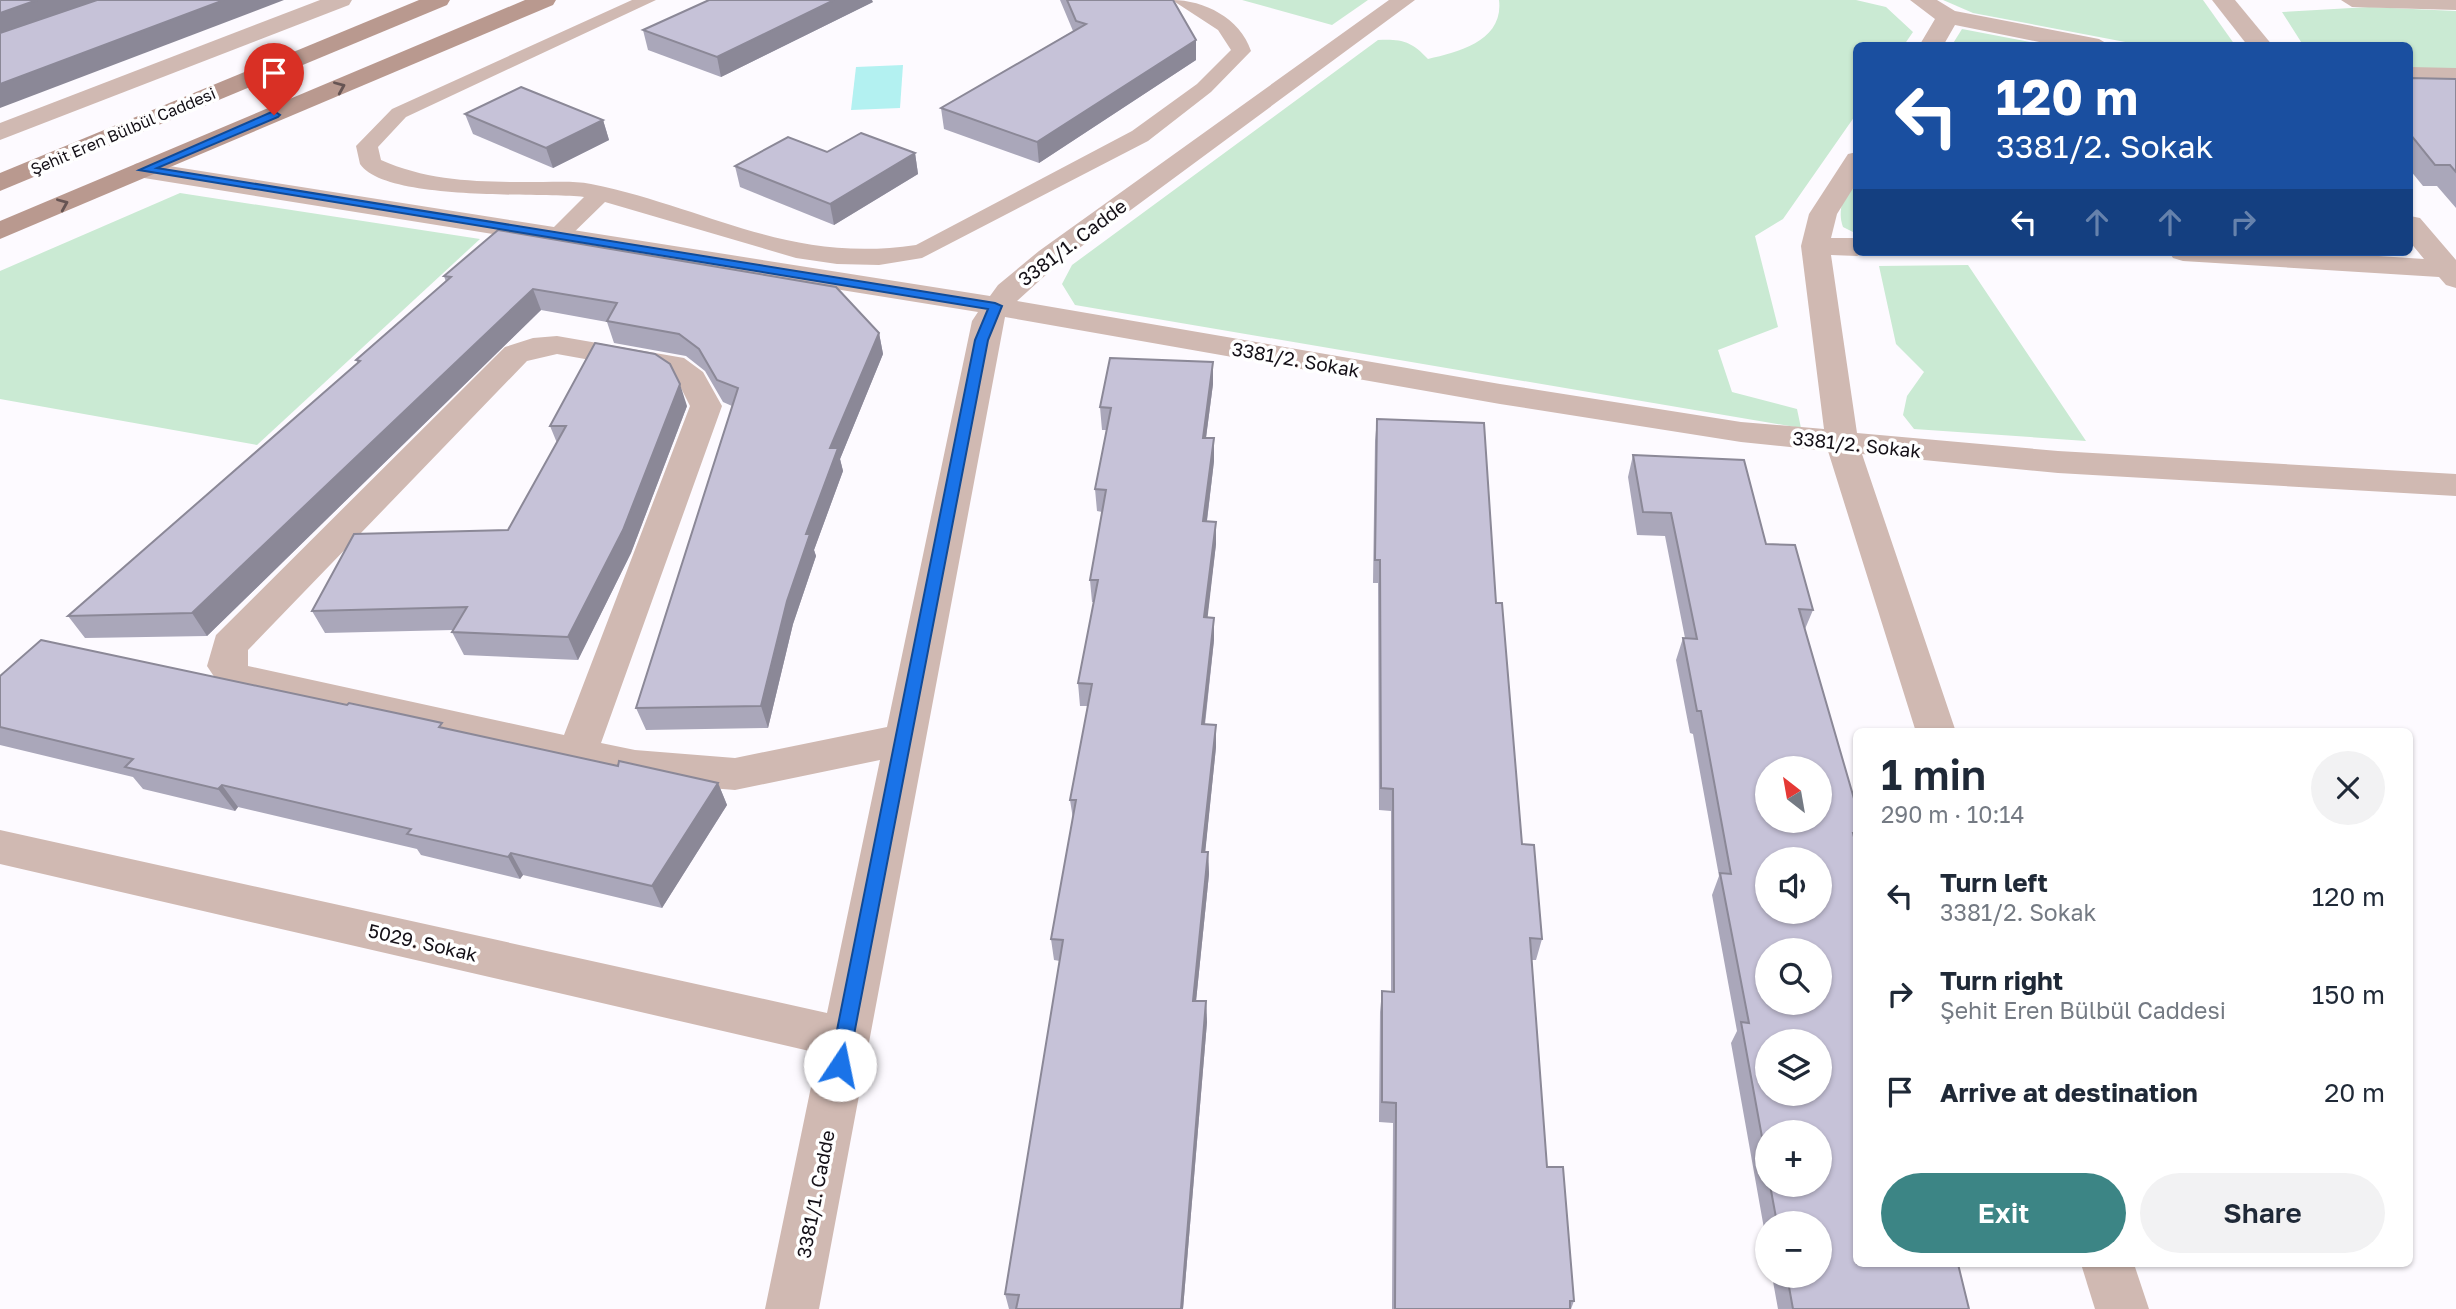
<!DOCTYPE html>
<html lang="en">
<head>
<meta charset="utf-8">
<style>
  body { margin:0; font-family:"Golos Text",sans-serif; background:#f2f2f3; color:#1f2937; height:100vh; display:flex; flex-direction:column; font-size:26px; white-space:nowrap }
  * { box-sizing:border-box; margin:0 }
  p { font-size:23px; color:#747a83 }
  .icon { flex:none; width:38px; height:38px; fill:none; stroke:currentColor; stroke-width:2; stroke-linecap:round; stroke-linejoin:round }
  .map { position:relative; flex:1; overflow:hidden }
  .sheet { position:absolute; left:1853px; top:728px; width:560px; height:539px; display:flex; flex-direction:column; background:#fff; border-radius:10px; box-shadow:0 2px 5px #0004 }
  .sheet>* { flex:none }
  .banner { position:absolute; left:1853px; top:42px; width:560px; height:214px; border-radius:10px; box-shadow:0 2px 5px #0004; background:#1a4fa0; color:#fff; overflow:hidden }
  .needle { width:46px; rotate:329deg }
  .controls { position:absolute; left:1755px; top:756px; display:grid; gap:14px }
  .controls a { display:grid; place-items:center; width:77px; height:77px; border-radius:50%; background:#fff; box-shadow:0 2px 5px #0004; font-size:35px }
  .pin { position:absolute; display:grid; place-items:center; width:60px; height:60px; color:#fff; margin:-72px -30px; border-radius:50% 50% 50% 0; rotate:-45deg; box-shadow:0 0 7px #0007 }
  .pin .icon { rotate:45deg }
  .me { position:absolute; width:77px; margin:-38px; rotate:11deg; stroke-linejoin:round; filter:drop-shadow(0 0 5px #0008) }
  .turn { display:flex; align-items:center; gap:24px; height:147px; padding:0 28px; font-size:32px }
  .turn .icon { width:91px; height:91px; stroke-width:2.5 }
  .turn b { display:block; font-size:49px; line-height:60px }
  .lanes { display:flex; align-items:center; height:66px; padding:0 28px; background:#0003; justify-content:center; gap:35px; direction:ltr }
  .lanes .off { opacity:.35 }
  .round { display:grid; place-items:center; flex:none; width:74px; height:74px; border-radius:37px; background:#f2f2f3 }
  .summary { display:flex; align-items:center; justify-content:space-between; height:119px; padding:0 28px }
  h1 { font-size:42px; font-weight:600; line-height:52px }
  .primary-button { display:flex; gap:14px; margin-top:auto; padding:14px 28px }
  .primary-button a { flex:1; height:80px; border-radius:42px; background:#3c8585; color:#fff; font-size:28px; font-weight:600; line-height:80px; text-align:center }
  .primary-button a+a { background:#f2f2f3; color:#1f2937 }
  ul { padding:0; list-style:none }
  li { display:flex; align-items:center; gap:21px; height:98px; padding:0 28px }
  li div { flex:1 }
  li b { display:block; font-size:26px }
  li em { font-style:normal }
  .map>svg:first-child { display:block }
  .green { fill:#caead3 }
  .water { fill:#b3f1f1 }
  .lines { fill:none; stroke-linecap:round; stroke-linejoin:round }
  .service { fill:#d0b9b2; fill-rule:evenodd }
  .minor { fill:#d0b9b2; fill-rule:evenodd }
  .secondary { fill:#b9998f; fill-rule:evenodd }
  .wall { fill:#aaa7ba; fill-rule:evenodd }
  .shaded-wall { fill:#8b8897 }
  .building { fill:#c6c2d8; stroke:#8b8897; stroke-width:2; fill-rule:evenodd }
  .oneway { stroke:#665453 }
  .route { fill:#1a73e8; stroke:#114b97; stroke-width:2 }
  .labels { text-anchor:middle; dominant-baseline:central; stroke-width:7; stroke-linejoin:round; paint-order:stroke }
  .far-street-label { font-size:16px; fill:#141017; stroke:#fff }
  .street-label { font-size:19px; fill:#141017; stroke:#fff }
</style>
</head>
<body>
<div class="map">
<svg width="2456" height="1309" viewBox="0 0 2456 1309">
  <rect width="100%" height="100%" fill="#fdfaff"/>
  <g class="green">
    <polygon points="1242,0 1368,0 1332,25"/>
    <path d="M1499,0H1856L1886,7L1913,32L1904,45L1857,46V113L1783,219L1755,236L1778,327L1718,350L1732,392L1797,409L1801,428L1075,305L1062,284L1072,265L1378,40C1402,39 1411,41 1428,59C1460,52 1504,40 1499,0Z"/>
    <polygon points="1943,0 2203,0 2235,45 2141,45 1973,13"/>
    <polygon points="2369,7 2456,11 2456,72 2410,72 2410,46 2303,45 2282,12"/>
    <polygon points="1962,29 2046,45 1952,45"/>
    <path d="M1857,180V234L1843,227C1837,212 1843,190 1857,180Z"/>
    <polygon points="180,193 480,239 257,445 0,399 0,271"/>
    <polygon points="1968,265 2086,441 1914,429 1903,415 1907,396 1924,372 1896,344 1879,266"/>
  </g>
  <polygon class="water" points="903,65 900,108 851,110 856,67"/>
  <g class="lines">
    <path class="service" d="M632,0H656L406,117L378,147L381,160C432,183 488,182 543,182C559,182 575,181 591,184C709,208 788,264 916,245L1132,131L1197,84L1231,50L1218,30L1172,0C1204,0 1240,18 1251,51L1211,92L1148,141L922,258L879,265L837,264L796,258L605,202L564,242H548L544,237L584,197C539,192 386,202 360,164L356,146L392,109Z"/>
    <g class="minor">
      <polygon points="320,0 352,0 349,5 0,140 0,123"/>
      <path d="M1389,0H1415L1059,263L1017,301L1500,384L1741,422L1824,429L1801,246L1809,214L1848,154L1857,152V182L1837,214L1831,238H1857V252H1868L1857,256L1831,255L1857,433L2058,451L2456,474V496L2058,473L1862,454L1956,732H1916L1828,451L1741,442L1500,404L1005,317L819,1309H765L818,1053L0,864V830L827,1013L880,760L735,790L635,782L221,687L207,666L216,635L505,347L533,338L557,336L684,358L703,372L722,406L601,743L635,750L735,758L887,727L972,321L978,312L144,178L135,176L131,170L135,164L144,162L990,296L998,285L1039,251ZM557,354L663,373L679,384L690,406L564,735L248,666V650L527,361Z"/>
      <polygon points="1910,0 1937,0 1955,11 2099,39 2111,46 2059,46 1955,25 1943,46 1919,46 1935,19"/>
      <polygon points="2212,0 2235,0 2273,46 2248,46"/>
      <polygon points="2341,0 2456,0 2456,10 2352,7"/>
      <polygon points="2410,67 2456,68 2456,82 2410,81"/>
      <polygon points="2410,216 2420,218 2456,260 2456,288 2446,285 2439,277 2183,261 2173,258 2169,252 2318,252 2424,259 2410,242"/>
      <polygon points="2081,1264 2134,1264 2149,1309 2095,1309"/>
    </g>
    <g class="secondary">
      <polygon points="419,0 450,0 447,5 0,191 0,173"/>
      <polygon points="525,0 556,0 553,5 0,239 0,221"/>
    </g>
  </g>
  <g class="wall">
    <polygon points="1060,0 1173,0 1196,60 1039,163 944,129 941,108 1073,31"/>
    <polygon points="873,2 721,77 648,50 643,30"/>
    <polygon points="2410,78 2456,79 2456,208 2437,186 2423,186 2410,170"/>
    <polygon points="465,114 603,120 609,140 553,168 473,134"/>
    <polygon points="827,152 915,153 918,174 834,225 740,187 735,166"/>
    <polygon points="444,276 879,333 883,354 840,459 843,471 814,550 816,556 793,624 768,728 646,730 636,708 732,406 723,402 705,371 686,356 614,343 607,322 541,310 207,636 85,638 68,616 358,363 356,360 446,282"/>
    <polygon points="1213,362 1213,384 1206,438 1214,461 1207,521 1216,544 1207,617 1214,618 1214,640 1205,725 1216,725 1216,747 1205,852 1208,852 1209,874 1196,1001 1206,1001 1207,1022 1183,1309 1009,1309 1005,1294 1060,961 1054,960 1051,939 1073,819 1070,800 1088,706 1080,706 1078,683 1094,602 1092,602 1090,580 1102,512 1097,511 1095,489 1107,430 1102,430 1100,407"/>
    <polygon points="687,406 631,553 578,660 464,655 452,632 453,630 325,633 312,611 508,530 557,443 550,426"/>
    <polygon points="1377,419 1496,603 1522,844 1542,939 1536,960 1532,960 1547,1167 1574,1301 1571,1309 1392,1309 1393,1123 1379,1122 1380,1012 1382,991 1391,991 1391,811 1379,810 1378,583 1373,583 1375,441"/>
    <path d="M1633,455L1766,544L1813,610L1805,629L1857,809V1264L1969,1309H1778L1772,1276H1820V1223H1768V1251L1731,1043L1737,1031L1712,895L1719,876L1693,734L1690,733L1676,660L1683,638H1685L1665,536L1637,535L1628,477ZM1768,1132L1820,1185H1768Z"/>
    <polygon points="0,676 444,728 618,766 718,783 727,805 662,908 523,875 520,879 421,855 417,849 238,807 235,811 143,789 133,777 0,745"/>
  </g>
  <g class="shaded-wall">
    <polygon points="37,0 102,0 0,36 0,13"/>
    <polygon points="224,0 284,0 0,108 0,84"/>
    <polygon points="834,0 872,0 873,2 721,77 717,57"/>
    <polygon points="1196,40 1196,60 1039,163 1037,142"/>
    <polygon points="603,120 609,140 553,168 546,148"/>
    <polygon points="915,153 918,174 834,225 830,204"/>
    <polygon points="533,289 541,310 207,636 192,613"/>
    <polygon points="879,333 883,354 840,459 843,471 814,550 816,556 793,624 768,728 761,706 787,601 830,448"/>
    <polygon points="1213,362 1213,384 1203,460 1203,438"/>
    <polygon points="680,384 687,406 631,553 578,660 568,637"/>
    <polygon points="1214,438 1214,461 1204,544 1203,521"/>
    <polygon points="1216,522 1216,544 1205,640 1204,617"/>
    <polygon points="1214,618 1214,640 1202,747 1202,724"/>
    <polygon points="1216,725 1216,747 1203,874 1202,852"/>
    <polygon points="718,783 727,805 662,908 652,886"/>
    <polygon points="222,785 238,807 235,811 218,789"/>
    <polygon points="1208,852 1209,874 1194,1021 1193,1001"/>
    <polygon points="511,853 523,875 520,879 508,857"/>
    <polygon points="1206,1001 1207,1022 1183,1309 1181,1309"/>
  </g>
  <g class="building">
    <polygon points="0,0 37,0 0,13"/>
    <polygon points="97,0 224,0 0,84 0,33"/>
    <polygon points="709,0 834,0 717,57 643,30"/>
    <polygon points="1067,0 1173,0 1196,40 1037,142 941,108 1086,24 1076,21"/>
    <polygon points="2410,78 2456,79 2456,172 2450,165 2435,165 2410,134"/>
    <polygon points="521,87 603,120 546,148 465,114"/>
    <polygon points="861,133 915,153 830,204 735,166 788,137 827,152"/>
    <polygon points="498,230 836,287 879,333 830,448 838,448 806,534 810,534 787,601 761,706 636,708 738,388 717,380 699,349 679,334 607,321 617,303 533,289 192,613 68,616 360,361 356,360 451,277 444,276"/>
    <polygon points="595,343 655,354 670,364 680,384 623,530 568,637 452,632 467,607 312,611 354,534 508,530 566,426 550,426"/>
    <polygon points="1110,358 1213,362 1203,438 1214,438 1203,521 1216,522 1204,617 1214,618 1202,724 1216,725 1202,852 1208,852 1193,1001 1206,1001 1181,1309 1016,1309 1019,1295 1005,1294 1063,940 1051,939 1076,800 1070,800 1092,684 1078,683 1098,580 1090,580 1106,490 1095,489 1111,408 1100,407"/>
    <polygon points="1377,419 1484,423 1496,603 1502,603 1522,844 1534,845 1542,939 1530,938 1547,1167 1563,1167 1574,1301 1570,1301 1570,1309 1395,1309 1396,1103 1382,1102 1382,991 1394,992 1393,789 1381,788 1380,560 1375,560"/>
    <path d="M1633,455L1744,460L1766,544L1795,545L1813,610L1799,609L1857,809V833H1853L1857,849V1264H1958L1969,1309H1793L1787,1276H1820V1223H1777L1770,1185H1820V1132H1768V1170L1741,1022L1749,1023L1720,873L1731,874L1701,711H1697L1683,638L1697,639L1671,513L1643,512ZM1768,768H1820V821H1768ZM1768,859H1820V912H1768ZM1768,950H1820V1003H1768ZM1768,1041H1820V1094H1768Z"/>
    <polygon points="41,640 347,705 349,703 396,713 442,723 439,727 618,766 619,761 718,783 652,886 511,853 508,857 407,834 411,829 222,785 218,789 125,767 133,759 0,727 0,676"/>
  </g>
  <defs><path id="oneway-chevron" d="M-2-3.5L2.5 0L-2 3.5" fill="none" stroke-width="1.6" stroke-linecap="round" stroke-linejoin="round" transform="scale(1.75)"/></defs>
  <g class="oneway">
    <use href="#oneway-chevron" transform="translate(340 87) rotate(-23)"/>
    <use href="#oneway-chevron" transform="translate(63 204) rotate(-23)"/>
  </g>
  <polygon class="route" points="274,111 280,115 278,117 157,168 995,303 1002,306 988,340 847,1071 840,1074 833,1071 830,1065 975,340 988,309 139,170"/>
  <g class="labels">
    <g class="far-street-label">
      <text transform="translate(123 131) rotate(-23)">Şehit Eren Bülbül Caddesi</text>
    </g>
    <g class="street-label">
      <text transform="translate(1072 242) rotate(-37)">3381/1. Cadde</text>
      <text transform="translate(1296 359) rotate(10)">3381/2. Sokak</text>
      <text transform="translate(1857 444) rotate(6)">3381/2. Sokak</text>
      <text transform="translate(423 942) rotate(13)">5029. Sokak</text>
      <text transform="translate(815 1194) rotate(-79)">3381/1. Cadde</text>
    </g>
  </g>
</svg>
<div class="controls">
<a><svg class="needle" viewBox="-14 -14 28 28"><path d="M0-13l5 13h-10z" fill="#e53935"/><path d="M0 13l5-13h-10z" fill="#747a83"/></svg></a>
<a><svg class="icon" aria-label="sound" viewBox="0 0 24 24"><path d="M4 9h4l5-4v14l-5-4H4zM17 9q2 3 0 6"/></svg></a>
<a><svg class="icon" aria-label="search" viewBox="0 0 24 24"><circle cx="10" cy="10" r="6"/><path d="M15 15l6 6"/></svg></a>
<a><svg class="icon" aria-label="layers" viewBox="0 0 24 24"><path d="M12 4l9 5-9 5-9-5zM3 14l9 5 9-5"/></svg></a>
<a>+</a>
<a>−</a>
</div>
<div class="pin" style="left:274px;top:115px;background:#d93025"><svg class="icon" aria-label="arrive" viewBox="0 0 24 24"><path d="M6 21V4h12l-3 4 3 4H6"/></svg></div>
<svg class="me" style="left:840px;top:1065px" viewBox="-20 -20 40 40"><circle r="19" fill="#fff"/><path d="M0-13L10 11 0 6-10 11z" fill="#1a73e8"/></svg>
<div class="banner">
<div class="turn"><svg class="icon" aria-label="left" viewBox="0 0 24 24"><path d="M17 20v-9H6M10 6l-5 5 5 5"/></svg><div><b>120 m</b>3381/2. Sokak</div></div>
<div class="lanes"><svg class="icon" aria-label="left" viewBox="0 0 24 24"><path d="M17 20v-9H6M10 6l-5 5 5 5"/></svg><svg class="icon off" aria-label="ahead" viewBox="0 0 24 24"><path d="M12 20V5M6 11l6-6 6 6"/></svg><svg class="icon off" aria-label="ahead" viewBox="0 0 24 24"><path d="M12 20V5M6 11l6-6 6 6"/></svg><svg class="icon off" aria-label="right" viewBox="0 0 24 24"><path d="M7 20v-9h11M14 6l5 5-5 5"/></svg></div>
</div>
<section class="sheet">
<div class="summary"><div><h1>1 min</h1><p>290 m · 10:14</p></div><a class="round"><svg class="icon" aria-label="close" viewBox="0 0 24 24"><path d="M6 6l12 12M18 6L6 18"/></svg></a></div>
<ul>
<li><svg class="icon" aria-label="left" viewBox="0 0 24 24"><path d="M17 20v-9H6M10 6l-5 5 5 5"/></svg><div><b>Turn left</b><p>3381/2. Sokak</p></div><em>120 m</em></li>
<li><svg class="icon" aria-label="right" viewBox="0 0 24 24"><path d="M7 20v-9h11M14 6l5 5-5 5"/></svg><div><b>Turn right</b><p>Şehit Eren Bülbül Caddesi</p></div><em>150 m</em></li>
<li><svg class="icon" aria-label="arrive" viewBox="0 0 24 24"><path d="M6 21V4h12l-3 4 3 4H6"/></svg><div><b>Arrive at destination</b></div><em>20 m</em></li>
</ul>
<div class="primary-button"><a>Exit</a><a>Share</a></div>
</section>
</div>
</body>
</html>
